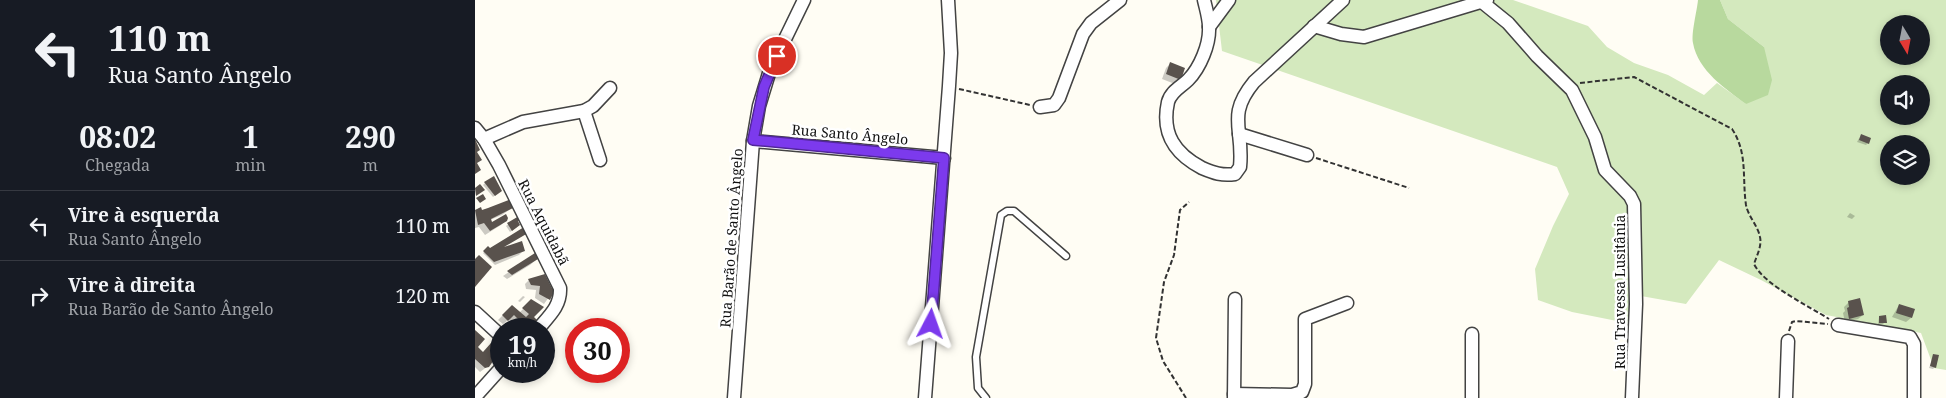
<!DOCTYPE html>
<html lang="pt">
<head>
<meta charset="utf-8">
<style>
  body { margin:0; font-family:"Noto Serif",serif; background:#20242c; color:#f1f3f6; height:100vh; display:flex; flex-direction:column; font-size:19px; white-space:nowrap }
  * { box-sizing:border-box; margin:0 }
  p { font-size:16px; color:#9ea1a6 }
  .icon { flex:none; width:28px; height:28px; fill:none; stroke:currentColor; stroke-width:2; stroke-linecap:round; stroke-linejoin:round }
  .map { position:relative; flex:1; overflow:hidden }
  .drawer { display:flex; flex-direction:column; background:#171b24; width:475px }
  .drawer>* { flex:none }
  .hud { background:#171b24; color:#f1f3f6; overflow:hidden }
  .needle { width:32px; rotate:170deg }
  .controls { position:absolute; left:1405px; top:15px; display:grid; gap:10px }
  .controls a { display:grid; place-items:center; width:50px; height:50px; border-radius:50%; background:#171b24; box-shadow:0 2px 8px #0003; font-size:25px }
  .speed { position:absolute; left:15px; top:318px; display:flex; gap:10px; font-size:25px; font-weight:700; text-align:center }
  .speed>* { display:grid; place-content:center; width:65px; height:65px; border-radius:50%; background:#171b24; box-shadow:0 2px 8px #0003; line-height:1 }
  .speed small { font-size:12px; font-weight:400 }
  .speed .limit { border:8px solid #d22; background:#fff; color:#111 }
  .pin { position:absolute; display:grid; place-items:center; width:42px; height:42px; color:#fff; margin:-21px; border:2px solid #fff; border-radius:50%; box-shadow:0 1px 5px #0007 }
  .me { position:absolute; width:55px; margin:-28px; rotate:4deg; stroke-linejoin:round; filter:drop-shadow(0 0 4px #0008) }
  .turn { display:flex; align-items:center; gap:18px; height:105px; padding:0 25px; font-size:22px }
  .turn .icon { width:65px; height:65px; stroke-width:2.5 }
  .turn b { display:block; font-size:35px; line-height:42px }
  .eta { display:flex; justify-content:space-evenly; align-items:center; height:85px; text-align:center }
  .eta b { font-size:30px; font-weight:700; line-height:35px }
  ul { padding:0; list-style:none }
  li { display:flex; align-items:center; gap:15px; height:70px; padding:0 25px; border-top:1px solid #363941 }
  li div { flex:1 }
  li b { display:block; font-size:19px }
  li em { font-style:normal }
  main { display:flex; flex:1; min-height:0 }
  .map>svg:first-child { display:block }
  .green { fill:#d4e9be; fill-rule:evenodd }
  .forest { fill:#b8d99e }
  .shadow { fill:#0003; fill-rule:evenodd }
  .building { fill:#59524d }
  .lines { fill:none; stroke-linecap:round; stroke-linejoin:round }
  .service-casing { stroke:#434343; stroke-width:9 }
  .minor-casing { stroke:#434343; stroke-width:15 }
  .path { stroke:#323232; stroke-width:2; stroke-dasharray:5 2.5; stroke-linecap:butt }
  .service { stroke:#fff; stroke-width:6 }
  .minor { stroke:#fff; stroke-width:12 }
  .route-casing { stroke:#51269a; stroke-width:12 }
  .route { stroke:#7c3aed; stroke-width:9 }
  .labels { text-anchor:middle; dominant-baseline:central; stroke-width:5; stroke-linejoin:round; paint-order:stroke }
  .street-label { font-size:14px; fill:#101010; stroke:#fff }
</style>
</head>
<body>
<main>
<section class="drawer">
<div class="hud">
<div class="turn"><svg class="icon" aria-label="left" viewBox="0 0 24 24"><path d="M17 20v-9H6M10 6l-5 5 5 5"/></svg><div><b>110 m</b>Rua Santo Ângelo</div></div>
</div>
<div class="eta">
<div><b>08:02</b><p>Chegada</p></div>
<div><b>1</b><p>min</p></div>
<div><b>290</b><p>m</p></div>
</div>
<ul>
<li><svg class="icon" aria-label="left" viewBox="0 0 24 24"><path d="M17 20v-9H6M10 6l-5 5 5 5"/></svg><div><b>Vire à esquerda</b><p>Rua Santo Ângelo</p></div><em>110 m</em></li>
<li><svg class="icon" aria-label="right" viewBox="0 0 24 24"><path d="M7 20v-9h11M14 6l5 5-5 5"/></svg><div><b>Vire à direita</b><p>Rua Barão de Santo Ângelo</p></div><em>120 m</em></li>
</ul>
</section>
<div class="map">
<svg width="1471" height="398" viewBox="0 0 1471 398">
  <rect width="100%" height="100%" fill="#fffdf4"/>
  <path class="green" d="M741,0H1038L1113,26L1132,47L1159,63L1193,75L1229,95L1242,83L1271,104L1289,47L1253,19L1245,0H1471V370L1459,368L1446,333L1351,315L1286,280L1244,260L1211,304L1166,296L1162,325L1097,312L1063,300L1060,269L1078,226L1094,194L1082,167L747,51ZM1414,24H1446V56H1414ZM1414,84H1446V116H1414ZM1414,144H1446V176H1414Z"/>
  <path class="forest" d="M1223,0H1245L1253,19L1289,47L1297,80L1293,95L1271,104C1251,89 1223,71 1218,43C1216,33 1222,11 1223,0Z"/>
  <g class="shadow">
    <polygon points="695,64 705,79 700,84 687,79 691,68"/>
    <polygon points="1386,135 1393,143 1391,145 1382,142"/>
    <polygon points="10,183 23,193 18,197 8,185"/>
    <path d="M38,207L27,215L30,221L26,225L10,235L4,227L0,228V211L5,208L6,212ZM27,215L28,217L17,223L15,220Z"/>
    <polygon points="1375,213 1380,216 1377,219 1372,217"/>
    <polygon points="43,217 42,227 35,232 31,226"/>
    <polygon points="13,248 20,253 48,251 44,255 20,265 8,253"/>
    <polygon points="59,255 62,259 55,265 32,279 28,276"/>
    <polygon points="54,280 77,291 79,296 74,297 69,304 60,298 61,290 51,289 50,284"/>
    <polygon points="48,296 50,297 45,302 43,301"/>
    <polygon points="56,301 57,318 61,320 56,325 54,324 49,329 44,329 34,319 28,324 23,320 37,306 44,313"/>
    <polygon points="1374,302 1388,315 1383,319 1370,322 1368,313 1370,311 1369,307"/>
    <polygon points="1424,305 1436,318 1431,322 1417,317"/>
    <polygon points="1404,317 1410,322 1408,324 1403,325"/>
    <polygon points="0,332 0,348 13,366 5,372 0,367"/>
    <polygon points="1459,355 1460,367 1458,369 1454,368"/>
  </g>
  <g class="building">
    <polygon points="695,62 710,68 706,80 691,74"/>
    <polygon points="1386,134 1396,138 1394,144 1384,140"/>
    <polygon points="0,139 5,150 2,152 7,160 2,163 6,170 0,174"/>
    <polygon points="19,176 27,191 20,196 9,182"/>
    <polygon points="5,184 10,190 1,196 0,188"/>
    <polygon points="8,194 11,199 5,203 1,198"/>
    <polygon points="36,199 40,207 16,219 17,222 31,214 33,218 32,221 15,231 9,223 3,225 0,210 6,207 7,210 13,208"/>
    <polygon points="44,216 46,219 43,221 45,225 37,231 32,223"/>
    <polygon points="49,227 53,233 29,247 47,241 50,251 19,262 8,251 13,246 15,248"/>
    <polygon points="60,253 63,259 37,275 32,271"/>
    <polygon points="4,255 17,267 0,287 0,259"/>
    <polygon points="70,274 77,288 81,288 80,297 77,296 75,300 64,294 65,286 56,285 53,279"/>
    <polygon points="1385,298 1389,315 1374,319 1372,308 1374,307 1373,301"/>
    <polygon points="56,299 69,307 59,317 62,320 58,324 57,323 52,328 39,315 33,321 27,315 37,305 51,317 54,314 47,308"/>
    <polygon points="1424,304 1440,309 1437,318 1421,313"/>
    <polygon points="1411,315 1412,323 1404,323 1404,316"/>
    <polygon points="0,330 10,339 3,347 8,352 16,343 25,351 14,367 10,368 0,359"/>
    <polygon points="1458,354 1464,355 1461,368 1455,366"/>
  </g>
  <g class="lines">
    <g class="service-casing">
      <polyline id="service" points="511,398 503,388 501,357 526,215 532,211 539,211 591,256"/>
    </g>
    <g class="minor-casing">
      <g id="minor">
        <path d="M729,0C731,9 734,18 734,27C735,44 725,68 713,80C706,87 696,91 693,102C686,134 700,154 727,168C739,173 747,176 760,174L765,167C769,128 751,116 779,82L868,0"/>
        <polyline points="1007,2 1033,23 1062,56 1097,90 1120,137 1130,170 1155,196 1159,204 1161,304 1157,398"/>
        <polyline points="839,26 866,34 889,37 1012,0"/>
        <polyline points="734,27 754,0"/>
        <polyline points="565,107 579,105 584,98 608,34 616,23 645,0"/>
        <polyline points="109,111 125,160"/>
        <path d="M0,128L9,139L24,165L85,288C86,306 74,316 63,329"/>
        <polyline points="764,134 832,155"/>
        <polyline points="9,139 48,122 109,111 118,106 135,88"/>
        <polyline points="278,141 469,158"/>
        <polyline points="0,312 26,336"/>
        <polyline points="1363,325 1435,337 1439,344 1439,398"/>
        <polyline points="759,394 817,395 827,392 830,384 830,319 872,303"/>
        <polyline points="0,397 26,368"/>
        <polyline points="259,398 278,141 284,106 295,70 329,0"/>
        <polyline points="450,398 474,86 476,53 473,0"/>
        <polyline points="759,398 760,299"/>
        <polyline points="997,398 997,334"/>
        <polyline points="1311,398 1313,341"/>
      </g>
    </g>
    <g class="path">
      <path d="M1105,83L1159,77L1257,129C1273,153 1267,178 1271,205C1273,216 1283,226 1285,237C1287,246 1282,255 1279,264C1289,285 1334,306 1354,319"/>
      <polyline points="484,89 555,105"/>
      <polyline points="841,158 934,188"/>
      <polyline points="1314,331 1317,322 1321,321 1353,324"/>
      <polyline points="711,398 688,361 681,338 689,282 699,255 705,210 714,202"/>
    </g>
    <use href="#service" class="service"/>
    <use href="#minor" class="minor"/>
  </g>
  <g class="lines">
    <g class="route-casing">
      <polyline id="route" points="302,56 289,87 278,140 469,158 456,324"/>
    </g>
    <use href="#route" class="route"/>
  </g>
  <g class="labels">
    <g class="street-label">
      <text transform="translate(375 134) rotate(5)">Rua Santo Ângelo</text>
      <text transform="translate(69 222) rotate(63)">Rua Aquidabã</text>
      <text transform="translate(256 238) rotate(-86)">Rua Barão de Santo Ângelo</text>
      <text transform="translate(1144 292) rotate(-90)">Rua Travessa Lusitânia</text>
    </g>
  </g>
</svg>
<div class="controls">
<a><svg class="needle" viewBox="-14 -14 28 28"><path d="M0-13l5 13h-10z" fill="#e53935"/><path d="M0 13l5-13h-10z" fill="#9ea1a6"/></svg></a>
<a><svg class="icon" aria-label="sound" viewBox="0 0 24 24"><path d="M4 9h4l5-4v14l-5-4H4zM17 9q2 3 0 6"/></svg></a>
<a><svg class="icon" aria-label="layers" viewBox="0 0 24 24"><path d="M12 4l9 5-9 5-9-5zM3 14l9 5 9-5"/></svg></a>
</div>
<div class="speed"><div>19<small>km/h</small></div><div class="limit">30</div></div>
<div class="pin" style="left:302px;top:56px;background:#d93025"><svg class="icon" aria-label="arrive" viewBox="0 0 24 24"><path d="M6 21V4h12l-3 4 3 4H6"/></svg></div>
<svg class="me" style="left:456px;top:324px" viewBox="-20 -20 40 40"><path d="M0-17L14 15 0 8-14 15z" fill="#7c3aed" stroke="#fff" stroke-width="4"/></svg>
</div>
</main>
</body>
</html>
